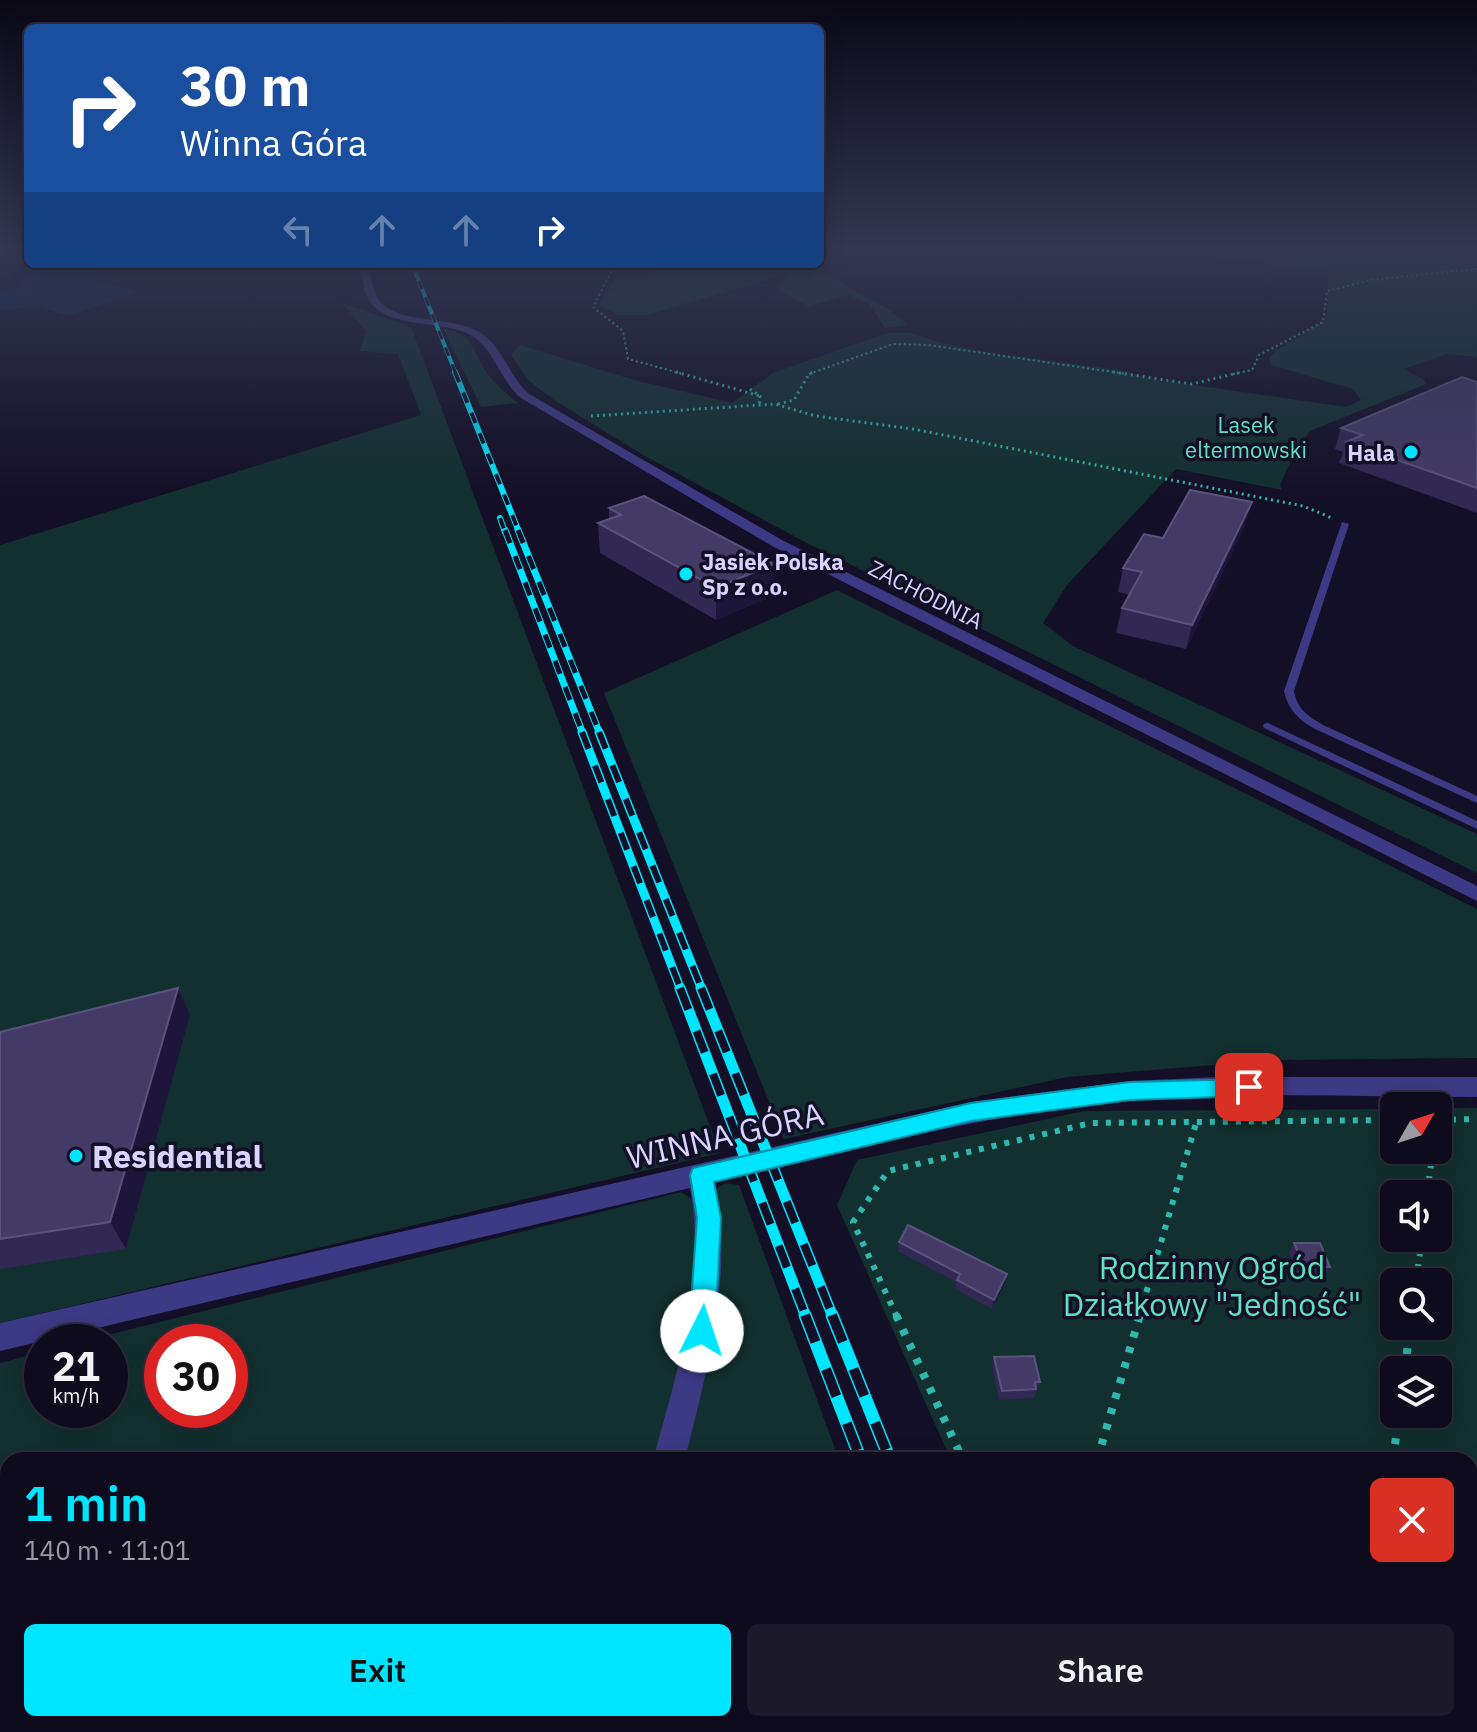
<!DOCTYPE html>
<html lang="en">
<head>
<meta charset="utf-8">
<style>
  body { margin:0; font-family:"IBM Plex Sans",sans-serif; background:#1c1929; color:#f1f3f6; height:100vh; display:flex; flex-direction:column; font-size:30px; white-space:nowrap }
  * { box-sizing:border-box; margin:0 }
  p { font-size:26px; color:#9b9ba3 }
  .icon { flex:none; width:44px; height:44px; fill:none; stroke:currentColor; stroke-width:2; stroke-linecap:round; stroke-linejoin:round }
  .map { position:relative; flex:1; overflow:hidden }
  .panel { position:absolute; left:0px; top:1452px; width:1478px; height:280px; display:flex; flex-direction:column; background:#0e0b1c; border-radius:24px 24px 0 0; box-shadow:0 4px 20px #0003,0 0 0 2px #2e2b3b }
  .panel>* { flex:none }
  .top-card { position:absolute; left:24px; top:24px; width:800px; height:244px; border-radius:12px; box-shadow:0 4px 20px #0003,0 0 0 2px #2e2b3b; background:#1a4fa0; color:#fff; overflow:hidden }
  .needle { width:52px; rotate:51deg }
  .fabs { position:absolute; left:1380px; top:1092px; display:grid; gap:16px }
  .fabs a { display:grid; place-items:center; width:72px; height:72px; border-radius:12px; background:#0e0b1c; box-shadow:0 4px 20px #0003,0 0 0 2px #2e2b3b; font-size:40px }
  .speed { position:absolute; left:24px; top:1324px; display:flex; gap:16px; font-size:40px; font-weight:700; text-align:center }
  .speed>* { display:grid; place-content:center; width:104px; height:104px; border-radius:50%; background:#0e0b1c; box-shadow:0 4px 20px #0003,0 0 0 2px #2e2b3b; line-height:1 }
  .speed small { font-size:20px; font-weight:400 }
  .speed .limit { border:12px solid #d22; background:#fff; color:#111 }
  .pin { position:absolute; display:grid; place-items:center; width:68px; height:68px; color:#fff; margin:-34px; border-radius:16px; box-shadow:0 4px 12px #0006 }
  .me { position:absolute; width:88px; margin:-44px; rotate:4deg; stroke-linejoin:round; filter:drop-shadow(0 0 6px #0008) }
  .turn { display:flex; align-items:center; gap:28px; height:168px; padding:0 24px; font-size:36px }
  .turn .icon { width:104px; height:104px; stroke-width:2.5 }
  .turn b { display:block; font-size:56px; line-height:68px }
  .lanes { display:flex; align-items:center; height:76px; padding:0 24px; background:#0003; justify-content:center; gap:40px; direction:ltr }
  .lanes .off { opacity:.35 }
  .round { display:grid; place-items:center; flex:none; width:84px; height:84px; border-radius:12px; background:#1c1929 }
  .overview { display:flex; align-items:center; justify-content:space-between; height:136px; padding:0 24px }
  h1 { font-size:48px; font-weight:600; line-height:60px; color:#00e5ff }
  .button { display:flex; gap:16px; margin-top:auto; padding:16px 24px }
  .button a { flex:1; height:92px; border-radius:12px; background:#00e5ff; color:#111; font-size:32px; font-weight:600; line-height:92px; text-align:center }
  .button a+a { background:#1c1929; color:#f1f3f6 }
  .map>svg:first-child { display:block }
  .green { fill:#12302f; fill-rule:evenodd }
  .water { fill:#0c2248 }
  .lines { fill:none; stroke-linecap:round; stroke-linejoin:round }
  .path-far3 { stroke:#2fb8b0; stroke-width:2; stroke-dasharray:2 3; stroke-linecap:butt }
  .path-far2 { stroke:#2fb8b0; stroke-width:3; stroke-dasharray:2 4; stroke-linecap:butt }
  .path-far1 { stroke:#2fb8b0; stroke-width:6; stroke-dasharray:5 8; stroke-linecap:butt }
  .path { stroke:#2fb8b0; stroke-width:8; stroke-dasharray:6 10; stroke-linecap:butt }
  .service { fill:#3d3a85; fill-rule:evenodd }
  .minor { fill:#3d3a85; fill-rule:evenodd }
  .tertiary { fill:#3d3a85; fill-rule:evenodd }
  .rail-far5-casing { stroke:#00e5ff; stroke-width:4 }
  .rail-far4-casing { stroke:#00e5ff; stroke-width:6 }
  .rail-far3-casing { stroke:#00e5ff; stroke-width:7 }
  .rail-far2-casing { stroke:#00e5ff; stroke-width:9 }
  .rail-far1-casing { stroke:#00e5ff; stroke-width:11 }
  .rail-casing { stroke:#00e5ff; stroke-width:13 }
  .rail-far5 { stroke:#130f26; stroke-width:3; stroke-dasharray:9; stroke-linecap:butt }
  .rail-far4 { stroke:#130f26; stroke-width:4; stroke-dasharray:11; stroke-linecap:butt }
  .rail-far3 { stroke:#130f26; stroke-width:5; stroke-dasharray:14; stroke-linecap:butt }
  .rail-far2 { stroke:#130f26; stroke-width:6; stroke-dasharray:18; stroke-linecap:butt }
  .rail-far1 { stroke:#130f26; stroke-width:8; stroke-dasharray:23; stroke-linecap:butt }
  .rail { stroke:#130f26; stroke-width:10; stroke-dasharray:29; stroke-linecap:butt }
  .wall { fill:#312854 }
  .shaded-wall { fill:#1d163a }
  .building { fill:#433a66; stroke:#5a527e; stroke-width:2 }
  .route { fill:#00e5ff; stroke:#0095a6; stroke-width:2 }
  .poi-dot { fill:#00e5ff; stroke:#130f26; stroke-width:3 }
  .labels { text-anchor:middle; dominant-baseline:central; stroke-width:7; stroke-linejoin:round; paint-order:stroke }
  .far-park-label { font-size:22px; fill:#5fe0c0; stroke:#130f26 }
  .far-poi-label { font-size:22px; font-weight:bold; fill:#d9d4ff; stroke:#130f26; text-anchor:end }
  .far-street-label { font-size:22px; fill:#d9d4ff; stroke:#130f26 }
  .near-street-label { font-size:32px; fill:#d9d4ff; stroke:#130f26 }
  .near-poi-label { font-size:32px; font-weight:bold; fill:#d9d4ff; stroke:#130f26; text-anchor:start }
  .near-park-label { font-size:32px; fill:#5fe0c0; stroke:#130f26 }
</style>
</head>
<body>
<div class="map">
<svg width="1477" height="1732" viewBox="0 0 1477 1732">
  <rect width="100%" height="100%" fill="#130f26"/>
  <g class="green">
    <polygon points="1208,249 1417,249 1477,256 1477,357 1447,354 1403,369 1423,379 1426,384 1310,431 1294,454 1280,485 1282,490 1176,469 1067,585 1043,623 1073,646 1477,834 1477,873 803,541 643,455 554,400 528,380 511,355 520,345 634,380 732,403 773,373 887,333 911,333 942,343 993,353 1126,371 1146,378 1346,407 1361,400 1353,389 1271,365 1269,359 1275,351 1327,319 1328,271 1200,254"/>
    <polygon points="694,264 815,264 814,268 888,309 908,325 885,328 869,304 849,295 808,306 780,291 775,285 788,278 783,275 647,315 617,315 599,304 615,280"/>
    <polygon points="342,303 411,327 720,1153 0,1323 0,545 421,415 398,354 360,351 366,331"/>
    <path d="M443,328C470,334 471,343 482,365C490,380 505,393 518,403L481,407Z"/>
    <polygon points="837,590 1477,909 1477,1058 1276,1060 1067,1077 784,1139 604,693"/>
    <path d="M1438,1108H1477V1732H1072L1068,1724H1470V1460H951L837,1205L857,1160L1084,1111L1394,1109V1150H1438ZM1394,1194H1438V1238H1394ZM1394,1282H1438V1326H1394ZM1394,1370H1438V1414H1394Z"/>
    <polygon points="726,1183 739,1185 839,1460 679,1460 715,1189"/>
    <path d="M681,1192L693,1200L701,1217L693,1330L659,1460H8V1724H496L487,1732H0V1363L42,1352V1410H110V1342H79ZM162,1342H230V1410H162Z"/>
    <polygon points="529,1724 935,1724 937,1732 521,1732"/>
  </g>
  <polygon class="water" points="30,264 88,264 97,281 140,291 68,316 36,306 0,310 0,292 18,288"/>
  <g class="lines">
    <g class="path-far3">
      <polyline points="630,264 611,272 593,307 623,331 628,359 683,374"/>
      <polyline points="809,374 893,344 928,345 1127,374"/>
      <polyline points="1233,374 1252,370 1259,355 1323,322 1327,291 1371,280 1477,269"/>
    </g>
    <g class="path-far2">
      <polyline points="676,372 760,396"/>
      <polyline points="1113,372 1192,384 1242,372"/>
      <polyline points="750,389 760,396 760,402 756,405"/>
      <polyline points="778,404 794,400 809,374 814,372"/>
      <polyline points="591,416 775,404 816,416 913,429 1303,506 1332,518"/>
    </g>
    <g class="path-far1">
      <polyline points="1438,1120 1477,1119"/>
      <polyline points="1427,1194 1433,1150"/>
      <polyline points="1416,1282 1422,1238"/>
      <polyline points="897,1317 853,1222 888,1171 1091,1123 1394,1120"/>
      <polyline points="1139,1317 1197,1120"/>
    </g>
    <g class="path">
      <polyline points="896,1315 963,1460"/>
      <polyline points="1405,1370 1410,1326"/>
      <polyline points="1097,1460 1140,1315"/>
      <polyline points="1393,1460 1399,1414"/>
      <polyline points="1084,1724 1088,1732"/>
      <polyline points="571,1732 572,1724"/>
      <polyline points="1358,1732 1359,1724"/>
    </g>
    <g class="service">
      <path d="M1342,522L1349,524L1294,691C1297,709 1308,716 1323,725L1477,796V803L1315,729C1299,720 1288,710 1284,691Z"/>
      <polygon points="1268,723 1477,821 1477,829 1264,728 1263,726 1264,724"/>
    </g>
    <g class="minor">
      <path d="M1219,1077H1477V1097C1362,1097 1246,1091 1131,1101C990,1112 853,1150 715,1182C734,1276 707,1369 685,1460H653C677,1372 707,1280 690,1188L0,1351V1323L971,1102L1130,1081Z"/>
      <polygon points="489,1724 530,1724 527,1732 486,1732"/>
    </g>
    <path class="tertiary" d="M360,264H368C371,275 372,290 379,300C397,326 457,314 484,335C503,350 510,377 529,394L782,540L1477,886V901L772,546L521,398C502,382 496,355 477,339C449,317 388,332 369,300C363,290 362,275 360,264Z"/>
    <g class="rail-far5-casing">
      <polyline id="rail-far5" points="412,264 456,374"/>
    </g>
    <g class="rail-far4-casing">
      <g id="rail-far4">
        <polyline points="455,372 519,532"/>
        <polyline points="500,518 505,532"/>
      </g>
    </g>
    <g class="rail-far3-casing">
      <g id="rail-far3">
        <polyline points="505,530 583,734"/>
        <polyline points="518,530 600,734"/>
      </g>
    </g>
    <g class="rail-far2-casing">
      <g id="rail-far2">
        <polyline points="582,732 681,990"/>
        <polyline points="599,732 702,990"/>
      </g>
    </g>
    <g class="rail-far1-casing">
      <g id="rail-far1">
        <polyline points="680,988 806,1317"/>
        <polyline points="701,988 833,1317"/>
      </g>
    </g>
    <g class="rail-casing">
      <g id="rail">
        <polyline points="805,1315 861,1460"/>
        <polyline points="832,1315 890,1460"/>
        <polyline points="962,1724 965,1732"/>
        <polyline points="995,1724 998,1732"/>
      </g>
    </g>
    <use href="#rail-far5" class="rail-far5"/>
    <use href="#rail-far4" class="rail-far4"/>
    <use href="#rail-far3" class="rail-far3"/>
    <use href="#rail-far2" class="rail-far2"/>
    <use href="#rail-far1" class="rail-far1"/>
    <use href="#rail" class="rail"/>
  </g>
  <g class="wall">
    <polygon points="1477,382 1477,513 1339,463 1343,452 1335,449 1341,428"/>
    <polygon points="609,508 774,595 716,620 600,553 598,523 609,519"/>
    <polygon points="1245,525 1186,649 1116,633 1122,608 1130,595 1118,592 1123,568 1163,538"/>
    <polygon points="190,1015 126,1249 0,1269 0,1032"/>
    <polygon points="899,1242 1005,1283 992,1309 955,1289 956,1282 898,1251"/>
    <polygon points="1294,1243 1330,1267 1325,1275 1298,1273 1289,1252"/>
    <polygon points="994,1357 1040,1382 1034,1398 999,1400 992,1366"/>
  </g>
  <g class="shaded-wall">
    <polygon points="1252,502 1245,525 1186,649 1192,625"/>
    <polygon points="774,564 774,595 716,620 716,588"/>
    <polygon points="178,988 190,1015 126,1249 110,1222"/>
    <polygon points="1007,1274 1005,1283 992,1309 994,1300"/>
  </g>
  <g class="building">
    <polygon points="1462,377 1477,382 1477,488 1346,442 1363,435 1341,428"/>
    <polygon points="1190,490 1252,502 1192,625 1122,608 1142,572 1123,568 1144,534 1163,538"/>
    <polygon points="644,496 774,564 716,588 598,523 621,515 609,508"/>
    <polygon points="178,988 110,1222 0,1239 0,1032"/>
    <polygon points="908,1225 1007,1274 994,1300 957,1280 960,1274 899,1242"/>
    <polygon points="1294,1243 1320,1243 1330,1267 1303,1264"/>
    <polygon points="1034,1356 1040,1382 1035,1382 1036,1389 1002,1391 994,1357"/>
  </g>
  <linearGradient id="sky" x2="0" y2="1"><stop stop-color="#0a0815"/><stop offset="0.51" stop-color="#333752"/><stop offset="1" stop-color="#333752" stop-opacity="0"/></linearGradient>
  <rect width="1477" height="492" fill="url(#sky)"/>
  <polygon class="route" points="1249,1079 1257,1081 1260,1087 1257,1093 1249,1096 1130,1100 971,1121 714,1182 721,1218 715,1331 712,1340 702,1344 693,1340 689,1331 697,1218 690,1175 693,1168 971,1103 1130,1082"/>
  <g class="poi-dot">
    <circle cx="1411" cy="452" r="8"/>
    <circle cx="686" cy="574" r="8"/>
    <circle cx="76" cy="1156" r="8"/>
  </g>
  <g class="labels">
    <g class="far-park-label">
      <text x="1246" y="424">Lasek<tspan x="1246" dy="25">eltermowski</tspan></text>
    </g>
    <g class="far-poi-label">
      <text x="1395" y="452">Hala</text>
      <text x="702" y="561" text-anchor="start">Jasiek Polska<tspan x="702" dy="25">Sp z o.o.</tspan></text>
    </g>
    <g class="far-street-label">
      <text transform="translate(926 594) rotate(27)">ZACHODNIA</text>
    </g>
    <g class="near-street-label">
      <text transform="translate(725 1135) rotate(-13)">WINNA GÓRA</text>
    </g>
    <g class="near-poi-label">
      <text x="92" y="1156">Residential</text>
    </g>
    <g class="near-park-label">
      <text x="1212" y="1267">Rodzinny Ogród<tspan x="1212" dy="37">Działkowy "Jedność"</tspan></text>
    </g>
  </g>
</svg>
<div class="fabs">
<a><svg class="needle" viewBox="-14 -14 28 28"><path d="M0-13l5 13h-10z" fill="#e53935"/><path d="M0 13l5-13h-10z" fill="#9b9ba3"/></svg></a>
<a><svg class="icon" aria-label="sound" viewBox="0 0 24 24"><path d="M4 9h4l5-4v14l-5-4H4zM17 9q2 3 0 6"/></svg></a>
<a><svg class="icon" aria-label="search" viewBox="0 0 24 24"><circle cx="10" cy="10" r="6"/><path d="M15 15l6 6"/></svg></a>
<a><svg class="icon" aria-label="layers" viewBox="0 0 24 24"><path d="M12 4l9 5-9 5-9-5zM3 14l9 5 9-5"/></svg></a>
</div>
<div class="speed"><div>21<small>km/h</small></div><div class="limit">30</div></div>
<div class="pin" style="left:1249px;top:1087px;background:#d93025"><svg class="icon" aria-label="arrive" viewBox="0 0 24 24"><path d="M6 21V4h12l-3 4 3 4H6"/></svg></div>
<svg class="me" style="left:702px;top:1331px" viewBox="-20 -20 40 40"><circle r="19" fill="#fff"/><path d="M0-13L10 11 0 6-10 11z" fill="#00e5ff"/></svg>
<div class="top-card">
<div class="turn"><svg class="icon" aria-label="right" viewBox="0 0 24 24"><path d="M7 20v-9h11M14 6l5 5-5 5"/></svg><div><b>30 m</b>Winna Góra</div></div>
<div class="lanes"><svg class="icon off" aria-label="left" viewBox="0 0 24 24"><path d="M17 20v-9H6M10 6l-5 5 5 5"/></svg><svg class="icon off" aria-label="ahead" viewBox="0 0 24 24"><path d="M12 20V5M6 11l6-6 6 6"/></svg><svg class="icon off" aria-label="ahead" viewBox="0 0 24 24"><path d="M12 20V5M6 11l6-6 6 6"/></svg><svg class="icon" aria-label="right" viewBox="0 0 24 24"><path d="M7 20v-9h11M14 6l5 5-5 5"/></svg></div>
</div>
<section class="panel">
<div class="overview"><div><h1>1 min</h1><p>140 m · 11:01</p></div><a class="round" style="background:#d93025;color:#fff"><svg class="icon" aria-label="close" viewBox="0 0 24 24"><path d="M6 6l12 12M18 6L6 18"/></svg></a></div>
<div class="button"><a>Exit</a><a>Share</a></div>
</section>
</div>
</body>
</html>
